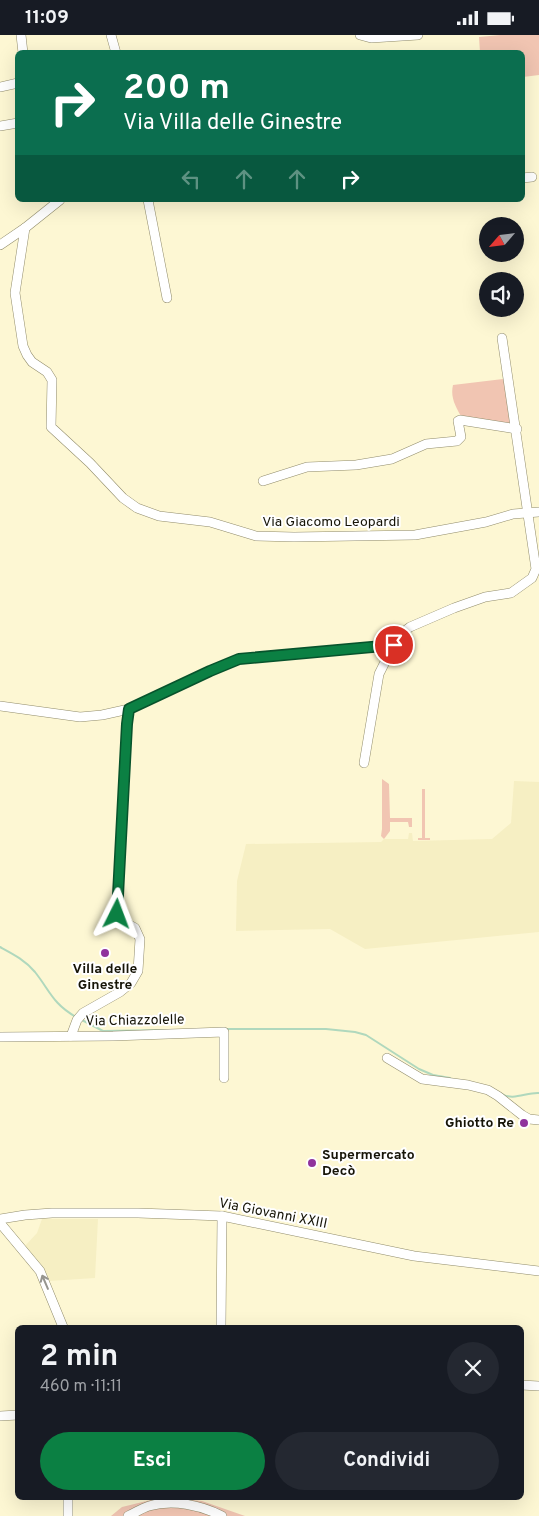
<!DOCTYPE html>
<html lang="it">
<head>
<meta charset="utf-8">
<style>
  body { margin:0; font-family:Overpass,sans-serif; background:#242831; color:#f1f3f6; height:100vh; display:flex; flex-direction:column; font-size:19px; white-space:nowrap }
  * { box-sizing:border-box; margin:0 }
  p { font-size:16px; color:#9ea1a6 }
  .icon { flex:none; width:28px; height:28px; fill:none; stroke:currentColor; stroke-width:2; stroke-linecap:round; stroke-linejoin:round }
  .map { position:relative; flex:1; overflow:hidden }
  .sheet { position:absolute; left:15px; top:1290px; width:509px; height:175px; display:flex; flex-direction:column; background:#171b24; border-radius:8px; box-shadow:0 5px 20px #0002 }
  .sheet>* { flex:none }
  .hud { position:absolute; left:15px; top:15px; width:510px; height:152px; border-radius:8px; box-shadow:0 5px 20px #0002; background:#0b6e4f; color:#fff; overflow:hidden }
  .needle { width:32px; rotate:242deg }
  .controls { position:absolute; left:479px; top:182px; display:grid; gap:10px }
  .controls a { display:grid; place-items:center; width:45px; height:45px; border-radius:50%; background:#171b24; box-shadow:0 5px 20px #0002; font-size:25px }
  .pin { position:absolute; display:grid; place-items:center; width:42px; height:42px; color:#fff; margin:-21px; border:2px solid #fff; border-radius:50%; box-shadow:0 1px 5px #0007 }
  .me { position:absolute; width:55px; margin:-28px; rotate:3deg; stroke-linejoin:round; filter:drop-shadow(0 0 4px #0008) }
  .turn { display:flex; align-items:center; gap:18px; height:105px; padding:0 25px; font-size:22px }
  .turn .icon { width:65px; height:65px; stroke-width:2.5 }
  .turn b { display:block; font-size:35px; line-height:42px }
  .lanes { display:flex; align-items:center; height:48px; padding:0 25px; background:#0003; justify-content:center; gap:25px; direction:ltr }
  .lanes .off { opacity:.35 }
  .round { display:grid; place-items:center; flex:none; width:52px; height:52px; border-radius:26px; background:#242831 }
  .overview { display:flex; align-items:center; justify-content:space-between; height:85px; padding:0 25px }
  h1 { font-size:30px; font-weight:700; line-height:38px }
  .cta { display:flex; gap:10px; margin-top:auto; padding:10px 25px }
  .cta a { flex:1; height:58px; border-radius:30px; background:#0b8043; color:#fff; font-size:20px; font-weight:700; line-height:58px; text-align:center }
  .cta a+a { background:#242831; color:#f1f3f6 }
  .status { display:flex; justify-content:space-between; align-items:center; height:35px; padding:0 25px; background:#171b24; direction:ltr }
  .status svg { height:14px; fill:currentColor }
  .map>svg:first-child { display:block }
  .built { fill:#f6efc3 }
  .green { fill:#f1c5b2 }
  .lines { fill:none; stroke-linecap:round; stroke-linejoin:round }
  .stream { stroke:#b0d8bd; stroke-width:2 }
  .minor-casing { stroke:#918c6b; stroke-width:10 }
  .minor { stroke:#fff; stroke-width:9 }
  .oneway { stroke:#96958f }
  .route-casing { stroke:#07532c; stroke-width:12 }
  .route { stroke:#0b8043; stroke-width:9 }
  .poi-dot { fill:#90339d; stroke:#fff; stroke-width:2 }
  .labels { text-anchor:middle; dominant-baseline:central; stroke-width:4; stroke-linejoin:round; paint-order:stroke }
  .street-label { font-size:14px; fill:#161407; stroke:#fff }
  .poi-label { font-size:14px; font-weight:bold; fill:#161407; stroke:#fff }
</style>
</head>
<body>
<div class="status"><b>11:09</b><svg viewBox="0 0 49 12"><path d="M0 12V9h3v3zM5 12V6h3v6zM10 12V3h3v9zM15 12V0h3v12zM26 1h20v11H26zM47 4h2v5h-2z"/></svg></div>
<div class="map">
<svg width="539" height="1481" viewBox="0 0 539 1481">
  <rect width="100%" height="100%" fill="#fdf7d3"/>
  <g class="built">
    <polygon points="514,746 539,747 539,897 365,914 330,894 236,896 237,846 246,809 381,807 384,804 408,804 409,798 412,798 413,806 492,804 511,788"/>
    <polygon points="42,1184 98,1184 95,1243 49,1246 41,1230 25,1211 37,1198"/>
  </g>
  <g class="green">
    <polygon points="500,0 539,0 539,40 523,42 522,18 480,17 479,2"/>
    <path d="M503,344L506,347L511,390L462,383C456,372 450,363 453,350Z"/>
    <polygon points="382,744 389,749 390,783 412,783 412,792 409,792 408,787 390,787 390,796 384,804 381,801 382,794"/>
    <polygon points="422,754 425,754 425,803 430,803 430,805 418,805 418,803 422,803"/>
    <polygon points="163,1462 202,1466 245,1481 111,1481 122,1472"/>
  </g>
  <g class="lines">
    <g class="stream">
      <path d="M0,912C13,919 25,925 35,937C50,956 53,969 76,982"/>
      <polyline points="80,984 103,996 167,995"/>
      <polyline points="225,994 326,994 355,997 366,1000 419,1034 433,1040 450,1043"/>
      <path d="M502,1059C513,1066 527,1057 539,1058"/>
    </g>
    <g class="minor-casing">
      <g id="minor">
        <polyline points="21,0 23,18"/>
        <polyline points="111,0 116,18"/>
        <polyline points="360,0 371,3 418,0"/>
        <polyline points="0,52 18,48"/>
        <polyline points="0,91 18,88"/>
        <polyline points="522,143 532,142"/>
        <polyline points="148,165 167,263"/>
        <polyline points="25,193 15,258 23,311 27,320 32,327 47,337 52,345 51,392 90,428 123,463 137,473 159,481 210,487 256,501 294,502 415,500 486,487 513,479 539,477"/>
        <polyline points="0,210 25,193 60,165"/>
        <polyline points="263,446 307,432 356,430 392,424 426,409 457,406 461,402 458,386 460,385 517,394"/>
        <polyline points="0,671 80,682 102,680 129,674 210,636 239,624 393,610"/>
        <polyline points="364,728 379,639 398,601 410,592 454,573 485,562 511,558 532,543 536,534 502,303"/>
        <polyline points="71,1001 77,985 83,978 120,957 131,948 138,936 140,904 135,893 119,884 117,879 127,689 129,674"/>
        <polyline points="0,1002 113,1001 224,997 224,1043"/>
        <polyline points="387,1023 422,1044 468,1050 488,1055 498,1061 522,1080 529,1084 539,1085"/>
        <polyline points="0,1184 25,1180 52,1178 138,1178 222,1181 414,1221 539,1236"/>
        <polyline points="0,1188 40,1236 63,1292"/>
        <polyline points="221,1292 222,1181"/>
        <polyline points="521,1350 539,1351"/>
        <polyline points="0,1381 18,1380"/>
        <polyline points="68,1481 68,1462"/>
        <path d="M128,1481C135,1478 142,1473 149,1471C173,1464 200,1470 222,1481"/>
      </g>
    </g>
    <use href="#minor" class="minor"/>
  </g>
  <defs><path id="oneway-shaft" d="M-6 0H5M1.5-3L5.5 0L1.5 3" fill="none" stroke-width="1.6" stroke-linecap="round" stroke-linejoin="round" transform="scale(1.25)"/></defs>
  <use class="oneway" href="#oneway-shaft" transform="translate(45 1247) rotate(-113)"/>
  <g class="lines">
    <g class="route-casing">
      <polyline id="route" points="117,879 127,689 129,674 210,636 239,624 394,610"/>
    </g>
    <use href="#route" class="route"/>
  </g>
  <g class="poi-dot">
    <circle cx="105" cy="918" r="5"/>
    <circle cx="524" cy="1088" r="5"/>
    <circle cx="312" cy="1128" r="5"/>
  </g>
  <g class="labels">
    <g class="street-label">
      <text x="331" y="487">Via Giacomo Leopardi</text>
      <text transform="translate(135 986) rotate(-1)">Via Chiazzolelle</text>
      <text transform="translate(273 1179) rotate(11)">Via Giovanni XXIII</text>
    </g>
    <g class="poi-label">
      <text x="105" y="934">Villa delle<tspan x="105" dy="16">Ginestre</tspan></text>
      <text x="514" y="1088" text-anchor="end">Ghiotto Re</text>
      <text x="322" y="1120" text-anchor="start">Supermercato<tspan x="322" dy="16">Decò</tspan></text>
    </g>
  </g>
</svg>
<div class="controls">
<a><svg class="needle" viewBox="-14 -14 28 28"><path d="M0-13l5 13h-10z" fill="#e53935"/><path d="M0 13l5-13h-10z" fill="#9ea1a6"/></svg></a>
<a><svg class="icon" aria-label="sound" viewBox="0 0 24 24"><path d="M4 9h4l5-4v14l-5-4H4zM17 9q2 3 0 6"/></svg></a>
</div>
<div class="pin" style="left:394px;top:610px;background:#d93025"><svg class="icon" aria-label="arrive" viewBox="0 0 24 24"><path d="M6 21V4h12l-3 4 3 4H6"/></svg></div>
<svg class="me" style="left:117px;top:879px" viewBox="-20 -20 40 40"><path d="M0-17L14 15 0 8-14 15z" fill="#0b8043" stroke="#fff" stroke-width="4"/></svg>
<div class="hud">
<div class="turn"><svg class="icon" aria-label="right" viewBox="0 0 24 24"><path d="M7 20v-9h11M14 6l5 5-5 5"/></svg><div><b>200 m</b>Via Villa delle Ginestre</div></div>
<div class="lanes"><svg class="icon off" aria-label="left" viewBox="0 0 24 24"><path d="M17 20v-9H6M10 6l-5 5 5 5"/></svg><svg class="icon off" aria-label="ahead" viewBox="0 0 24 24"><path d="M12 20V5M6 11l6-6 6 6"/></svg><svg class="icon off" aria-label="ahead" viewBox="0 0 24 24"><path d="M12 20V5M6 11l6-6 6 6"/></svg><svg class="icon" aria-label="right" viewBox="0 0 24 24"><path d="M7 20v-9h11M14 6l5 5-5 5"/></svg></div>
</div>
<section class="sheet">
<div class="overview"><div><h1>2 min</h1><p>460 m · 11:11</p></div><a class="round"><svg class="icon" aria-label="close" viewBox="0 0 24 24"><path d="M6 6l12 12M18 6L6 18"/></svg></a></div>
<div class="cta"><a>Esci</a><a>Condividi</a></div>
</section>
</div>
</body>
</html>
